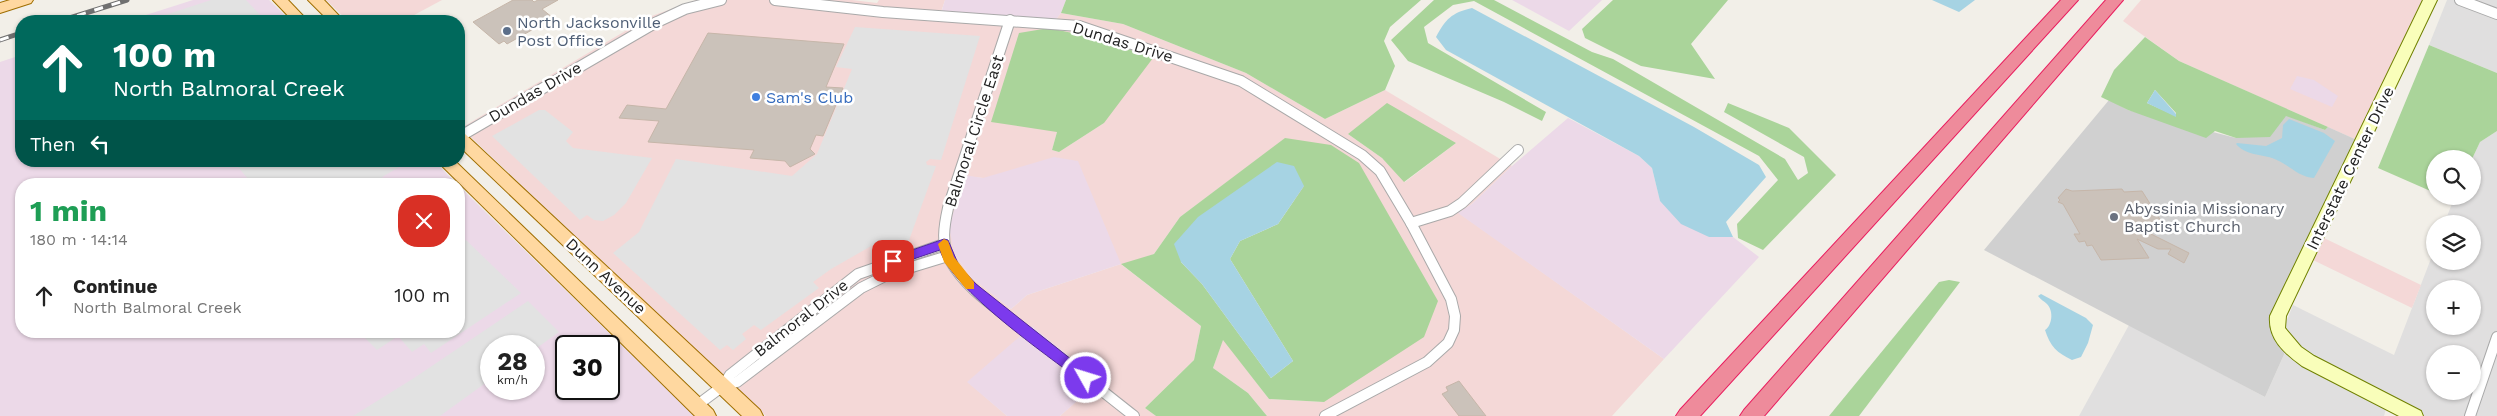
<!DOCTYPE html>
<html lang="en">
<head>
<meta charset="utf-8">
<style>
  body { margin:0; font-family:"Work Sans",sans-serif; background:#f6f6f6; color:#222; height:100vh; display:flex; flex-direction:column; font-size:19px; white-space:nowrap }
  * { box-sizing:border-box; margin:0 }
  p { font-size:16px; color:#767676 }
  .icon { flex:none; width:28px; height:28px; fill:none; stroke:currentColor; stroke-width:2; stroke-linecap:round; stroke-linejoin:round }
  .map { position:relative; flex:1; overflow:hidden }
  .details { position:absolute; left:15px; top:178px; width:450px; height:160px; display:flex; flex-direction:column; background:#fff; border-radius:20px; box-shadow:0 1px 4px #0004 }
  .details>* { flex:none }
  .top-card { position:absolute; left:15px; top:15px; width:450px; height:152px; border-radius:20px; box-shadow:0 1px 4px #0004; background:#00695c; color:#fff; overflow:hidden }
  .fabs { position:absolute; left:2426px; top:150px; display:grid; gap:10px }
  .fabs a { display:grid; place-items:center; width:55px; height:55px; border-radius:50%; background:#fff; box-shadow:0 1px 4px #0004; font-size:25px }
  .speed { position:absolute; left:480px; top:335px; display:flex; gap:10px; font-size:25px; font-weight:700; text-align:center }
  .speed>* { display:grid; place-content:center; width:65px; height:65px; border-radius:50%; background:#fff; box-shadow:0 1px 4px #0004; line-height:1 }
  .speed small { font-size:12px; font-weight:400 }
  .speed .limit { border:2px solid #111; border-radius:8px; background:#fff; color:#111 }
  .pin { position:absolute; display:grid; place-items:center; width:42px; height:42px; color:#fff; margin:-21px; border-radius:10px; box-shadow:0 2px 8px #0006 }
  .me { position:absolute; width:55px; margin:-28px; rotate:309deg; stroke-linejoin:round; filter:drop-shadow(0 0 4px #0008) }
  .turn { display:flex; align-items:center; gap:18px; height:105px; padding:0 15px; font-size:22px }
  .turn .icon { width:65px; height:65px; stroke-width:2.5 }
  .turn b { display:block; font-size:35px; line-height:42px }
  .then { display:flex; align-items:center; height:48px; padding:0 15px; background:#0003; gap:10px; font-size:19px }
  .round { display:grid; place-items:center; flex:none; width:52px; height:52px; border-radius:20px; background:#f6f6f6 }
  .overview { display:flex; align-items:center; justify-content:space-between; height:85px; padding:0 15px }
  h1 { font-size:30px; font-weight:700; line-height:38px; color:#1e9e55 }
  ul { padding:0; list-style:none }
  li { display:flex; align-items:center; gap:15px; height:65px; padding:0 15px }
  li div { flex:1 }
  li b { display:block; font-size:19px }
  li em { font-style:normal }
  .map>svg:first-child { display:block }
  .residential { fill:#e0dfdf; fill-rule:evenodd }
  .commercial { fill:#f4d8d7; fill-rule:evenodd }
  .industrial { fill:#ecd9e8; fill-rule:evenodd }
  .religious { fill:#d0d0d0 }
  .forest { fill:#aad49a; fill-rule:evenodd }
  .parking { fill:#e2e2e2 }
  .water { fill:#a6d3e3 }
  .building { fill:#cbc2ba; stroke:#c6b6a9 }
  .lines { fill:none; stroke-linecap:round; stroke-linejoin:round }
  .street-casing { stroke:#a9a9a9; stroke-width:12 }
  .secondary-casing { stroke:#708100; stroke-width:2 }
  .primary-casing { stroke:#9f6e00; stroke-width:2 }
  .highway-casing { stroke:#e91c5e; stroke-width:2 }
  .street { stroke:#fff; stroke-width:10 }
  .secondary { fill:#f9feba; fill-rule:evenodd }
  .primary { fill:#ffd8a0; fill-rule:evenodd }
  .highway { fill:#ee8b9b; fill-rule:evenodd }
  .rail-casing { stroke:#707070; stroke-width:5 }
  .rail { stroke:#fff; stroke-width:3; stroke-dasharray:9; stroke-linecap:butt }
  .route { fill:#7c3aed; stroke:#51269a }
  .slow { fill:#f59e0b }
  .service-dot { fill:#5c6f8a; stroke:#fff; stroke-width:2 }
  .shop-dot { fill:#3f7fe0; stroke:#fff; stroke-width:2 }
  .worship-dot { fill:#6b7280; stroke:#fff; stroke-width:2 }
  .labels { text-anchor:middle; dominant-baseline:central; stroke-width:5; stroke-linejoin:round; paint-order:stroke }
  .service-label { font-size:16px; fill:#4e5e75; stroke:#fff; text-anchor:start }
  .street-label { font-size:16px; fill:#222; stroke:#fff }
  .shop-label { font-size:16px; fill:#366cbe; stroke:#fff; text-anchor:start }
  .worship-label { font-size:16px; fill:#5b616d; stroke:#fff; text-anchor:start }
</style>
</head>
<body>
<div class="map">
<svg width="2497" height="416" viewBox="0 0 2497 416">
  <rect width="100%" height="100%" fill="#f2efe8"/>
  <g class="residential">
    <polygon points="2447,0 2497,0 2497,73 2429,45"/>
    <path d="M2497,131V416H2422L2319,364L2287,335L2285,325L2293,305L2394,355L2435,248V261H2472V224H2444L2455,196H2472V159L2480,142ZM2435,289H2472V326H2435ZM2435,354H2472V391H2435Z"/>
    <polygon points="2129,325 2265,397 2286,350 2387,405 2384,416 2079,416"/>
  </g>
  <g class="commercial">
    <polygon points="326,0 442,0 403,21 348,21"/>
    <path d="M696,0H852L877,3L879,0H945L941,12L1049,28L1061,13L1123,24L1246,73L1325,119L1385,90L1512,166L1472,204L1459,213L1664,359L1612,416H1267L1248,393L1213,368L1223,339L1269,399L1324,402L1286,138L1180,217L1154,254L1122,265L1201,326L1194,360L1145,408L1156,416H1060L1099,381L968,382L1007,416H766L461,128L649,17ZM1104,123L1059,152L1052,150L1057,132ZM1348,134L1456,143L1405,182L1382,158ZM964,176L983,178L1121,264L1027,295L1011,309L971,277L955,255Z"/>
    <polygon points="2141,0 2424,0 2357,140 2179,61 2123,21"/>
    <polygon points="2324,238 2421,285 2412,308 2313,260"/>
  </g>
  <g class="industrial">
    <polygon points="193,0 269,0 291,21 127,21"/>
    <polygon points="945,0 1066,0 1061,13 1049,28 941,13"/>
    <polygon points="1512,0 1602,0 1569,31"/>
    <path d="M21,55V161H434L457,184H21V331H459V186L694,416H0V62ZM491,346H534V389H491ZM566,346H609V389H566Z"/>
    <polygon points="2297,76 2314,80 2338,96 2332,107 2290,89"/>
    <polygon points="1568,118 1639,156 1652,168 1660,201 1709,237 1733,237 1759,257 1664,359 1458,213 1472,204 1512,166"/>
    <polygon points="1054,157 1078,161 1121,264 1027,295 1011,309 971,277 955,255 949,228 964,175 983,178"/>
    <polygon points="1032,326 1100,381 1060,416 1007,416 967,382"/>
  </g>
  <polygon class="religious" points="2109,100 2128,110 2236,138 2286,115 2325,130 2328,127 2357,140 2272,314 2286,350 2265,397 1984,250"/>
  <g class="forest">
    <polygon points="1066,0 1421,0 1390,27 1384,41 1395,66 1385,90 1325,119 1246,73 1123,24 1061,13"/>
    <polygon points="1434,0 1494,0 1592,52 1613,59 1785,159 1798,180 1808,173 1804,157 1724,112 1728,103 1789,128 1836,175 1763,250 1738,238 1737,224 1778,180 1759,156 1474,1 1453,5 1424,27 1428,43 1546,112 1542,121 1504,102 1408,61 1391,40"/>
    <polygon points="1613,0 1728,0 1691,44 1715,79 1641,66 1585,38 1582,29"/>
    <polygon points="1049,28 1100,39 1153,58 1104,123 1059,152 1052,150 1057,132 991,122 1019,33"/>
    <path d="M2145,37L2179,61L2328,127L2325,130L2286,116L2270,137L2236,138L2215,131L2206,138L2128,110L2101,97L2114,70ZM2155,90L2176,113V116L2147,103Z"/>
    <polygon points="2429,45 2497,73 2497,131 2480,142 2472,159 2435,159 2435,193 2378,168"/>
    <polygon points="1387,103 1456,143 1404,182 1382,158 1348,134"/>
    <path d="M1285,138L1331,145L1359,163L1438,301L1424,337L1324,402L1269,399L1223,340L1213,368L1248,393L1267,416H1156L1145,408L1194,360L1201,326L1121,264L1154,254L1180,217ZM1304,186L1278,224L1240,241L1230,259L1293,361L1271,378L1202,284L1181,262Z"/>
    <polygon points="1949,280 1960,282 1859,416 1829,416 1939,282"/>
  </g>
  <g class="parking">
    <polygon points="211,0 246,0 266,21 166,21 162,16"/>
    <polygon points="855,27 980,36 941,160 930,159 926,162 927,165 936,166 908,243 878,254 873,245 831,269 813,282 819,288 761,330 754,325 742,334 746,339 733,350 727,345 720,350 613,253 639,232 676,159 792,176 817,154 852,69 836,67"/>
    <polygon points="539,110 545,110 573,132 566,141 573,148 652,158 626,203 614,215 603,221 594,220 587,215 580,220 492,136"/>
    <polygon points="233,161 407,161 408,162 382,177 389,184 256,184 251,178 248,179"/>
    <polygon points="466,240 521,293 431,353 424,344 412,352 398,336 377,350 358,331 459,331 459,245"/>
    <polygon points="528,301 559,332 534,350 534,346 491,346 491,379 440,416 353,416 414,378"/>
  </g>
  <g class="water">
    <polygon points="1932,0 1975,0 1959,12"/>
    <path d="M1472,8L1694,127L1759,165L1766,177L1726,222L1733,237H1709L1681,224L1660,201L1652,168L1639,156L1446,50L1436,37C1446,19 1451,13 1472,8Z"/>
    <polygon points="2155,90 2176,114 2176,117 2147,103"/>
    <path d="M2289,119L2324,133L2335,141L2314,178C2297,177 2288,163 2272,158C2260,154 2245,155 2236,144L2237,143L2266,146L2282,138L2283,125Z"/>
    <polygon points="1277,162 1294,166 1304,186 1278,224 1240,241 1230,259 1293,361 1271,378 1202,284 1181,262 1174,244 1198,217"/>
    <path d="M2041,294L2086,318L2093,325L2088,343L2081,357L2072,360C2057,353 2050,346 2045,330C2052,326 2054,311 2047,304C2044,301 2041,300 2038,296Z"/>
  </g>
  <g class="building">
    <polygon points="513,0 532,0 534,2 538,0 558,0 542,9 553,18 507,44 504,41 499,44 473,22"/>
    <polygon points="708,33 844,44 826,87 843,88 823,136 816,135 810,149 815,154 790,167 785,161 750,158 754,150 648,142 659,121 619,118 627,105 666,109"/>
    <polygon points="2066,189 2072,191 2122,189 2124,192 2142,191 2166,229 2143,230 2189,253 2184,263 2168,254 2171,249 2158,249 2137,239 2149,258 2101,260 2092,245 2087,246 2085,241 2079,242 2074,234 2080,234 2063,204 2058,202 2060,200 2058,198"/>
    <polygon points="1459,381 1486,416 1459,416 1442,394 1448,391 1446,387"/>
  </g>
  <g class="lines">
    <g class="street-casing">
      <g id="street">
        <polyline points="775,0 883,12 1079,26 1241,81 1362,155 1380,171 1411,223 1451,299 1455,316 1454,330 1448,343 1427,362 1325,416"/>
        <polyline points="2460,0 2497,14"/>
        <path d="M1010,20L948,208C944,226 941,244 950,260C966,289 997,308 1022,328C1060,357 1097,387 1134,416"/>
        <polyline points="459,137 655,23 685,9 721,0"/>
        <polyline points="1411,223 1450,211 1462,203 1518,150"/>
        <polyline points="723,386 730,375 858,274 944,244"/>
        <polyline points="696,406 723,386 737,382 861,288 889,274 948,256"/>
        <polyline points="2470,416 2497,337"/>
      </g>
    </g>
    <g class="secondary-casing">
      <path id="secondary" d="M2423,0H2437L2286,316L2285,328L2301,347L2314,356L2421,411L2423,416H2399L2302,366C2284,353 2268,339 2270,316Z"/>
    </g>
    <g class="primary-casing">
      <g id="primary">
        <polygon points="10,0 33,0 31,3 0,13 0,3"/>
        <polygon points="273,0 288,0 308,21 293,21"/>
        <polygon points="308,0 324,0 344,21 329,21"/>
        <polygon points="459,131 464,133 760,410 763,416 742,416 459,146"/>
        <polygon points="437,161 455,161 713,410 716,416 695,416"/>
      </g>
    </g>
    <g class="highway-casing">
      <g id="highway">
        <polygon points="2061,0 2078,0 1700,416 1676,416 1680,410"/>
        <polygon points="2106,0 2123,0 1764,416 1740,416 1744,410"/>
      </g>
    </g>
    <use href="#street" class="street"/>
    <use href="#secondary" class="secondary"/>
    <use href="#primary" class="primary"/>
    <use href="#highway" class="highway"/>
    <g class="rail-casing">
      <g id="rail">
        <polyline points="60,21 127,0"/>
        <polyline points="0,40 21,33"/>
      </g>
    </g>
    <use href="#rail" class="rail"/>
  </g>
  <path class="route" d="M944,239L948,240L959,266L976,284L1091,375L1092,378L1091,382H1082C1046,354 952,290 940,250L893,266L887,261L889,258Z"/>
  <polygon class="slow" points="944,239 948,241 954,257 974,282 974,289 966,289 944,262 938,244"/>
  <circle class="service-dot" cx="507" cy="31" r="5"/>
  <circle class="shop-dot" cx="756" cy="97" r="5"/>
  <circle class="worship-dot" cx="2114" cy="217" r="5"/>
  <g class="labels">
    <g class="service-label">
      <text x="517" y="22">North Jacksonville<tspan x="517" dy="18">Post Office</tspan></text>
    </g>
    <g class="street-label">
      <text transform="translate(1123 42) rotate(17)">Dundas Drive</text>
      <text transform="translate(535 92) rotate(-30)">Dundas Drive</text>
      <text transform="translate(974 131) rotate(-72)">Balmoral Circle East</text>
      <text transform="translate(2350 168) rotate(-64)">Interstate Center Drive</text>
      <text transform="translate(606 276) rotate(43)">Dunn Avenue</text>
      <text transform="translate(801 318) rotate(-38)">Balmoral Drive</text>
    </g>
    <g class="shop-label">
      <text x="766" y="97">Sam's Club</text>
    </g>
    <g class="worship-label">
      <text x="2124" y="208">Abyssinia Missionary<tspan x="2124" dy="18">Baptist Church</tspan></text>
    </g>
  </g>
</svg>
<div class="fabs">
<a><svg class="icon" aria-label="search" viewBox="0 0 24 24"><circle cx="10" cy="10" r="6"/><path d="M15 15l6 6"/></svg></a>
<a><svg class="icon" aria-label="layers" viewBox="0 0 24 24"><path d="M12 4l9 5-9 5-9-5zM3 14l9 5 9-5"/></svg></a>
<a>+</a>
<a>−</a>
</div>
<div class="speed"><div>28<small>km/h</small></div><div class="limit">30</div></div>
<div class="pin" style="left:893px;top:261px;background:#d93025"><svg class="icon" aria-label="arrive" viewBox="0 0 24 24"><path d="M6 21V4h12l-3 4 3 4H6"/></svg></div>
<svg class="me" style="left:1086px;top:378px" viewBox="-20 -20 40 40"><circle r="17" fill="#7c3aed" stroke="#fff" stroke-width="3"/><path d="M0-11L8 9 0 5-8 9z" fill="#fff"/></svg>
<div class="top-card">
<div class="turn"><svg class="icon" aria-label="ahead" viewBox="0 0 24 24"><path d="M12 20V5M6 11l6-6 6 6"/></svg><div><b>100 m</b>North Balmoral Creek</div></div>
<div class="then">Then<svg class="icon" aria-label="left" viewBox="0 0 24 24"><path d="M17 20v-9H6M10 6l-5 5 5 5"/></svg></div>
</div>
<section class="details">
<div class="overview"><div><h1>1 min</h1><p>180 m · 14:14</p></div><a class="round" style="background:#d93025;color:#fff"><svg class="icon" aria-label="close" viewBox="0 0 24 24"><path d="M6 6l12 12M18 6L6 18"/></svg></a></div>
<ul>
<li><svg class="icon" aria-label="ahead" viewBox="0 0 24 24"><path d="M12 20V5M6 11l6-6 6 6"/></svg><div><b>Continue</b><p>North Balmoral Creek</p></div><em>100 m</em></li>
</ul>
</section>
</div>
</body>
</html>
